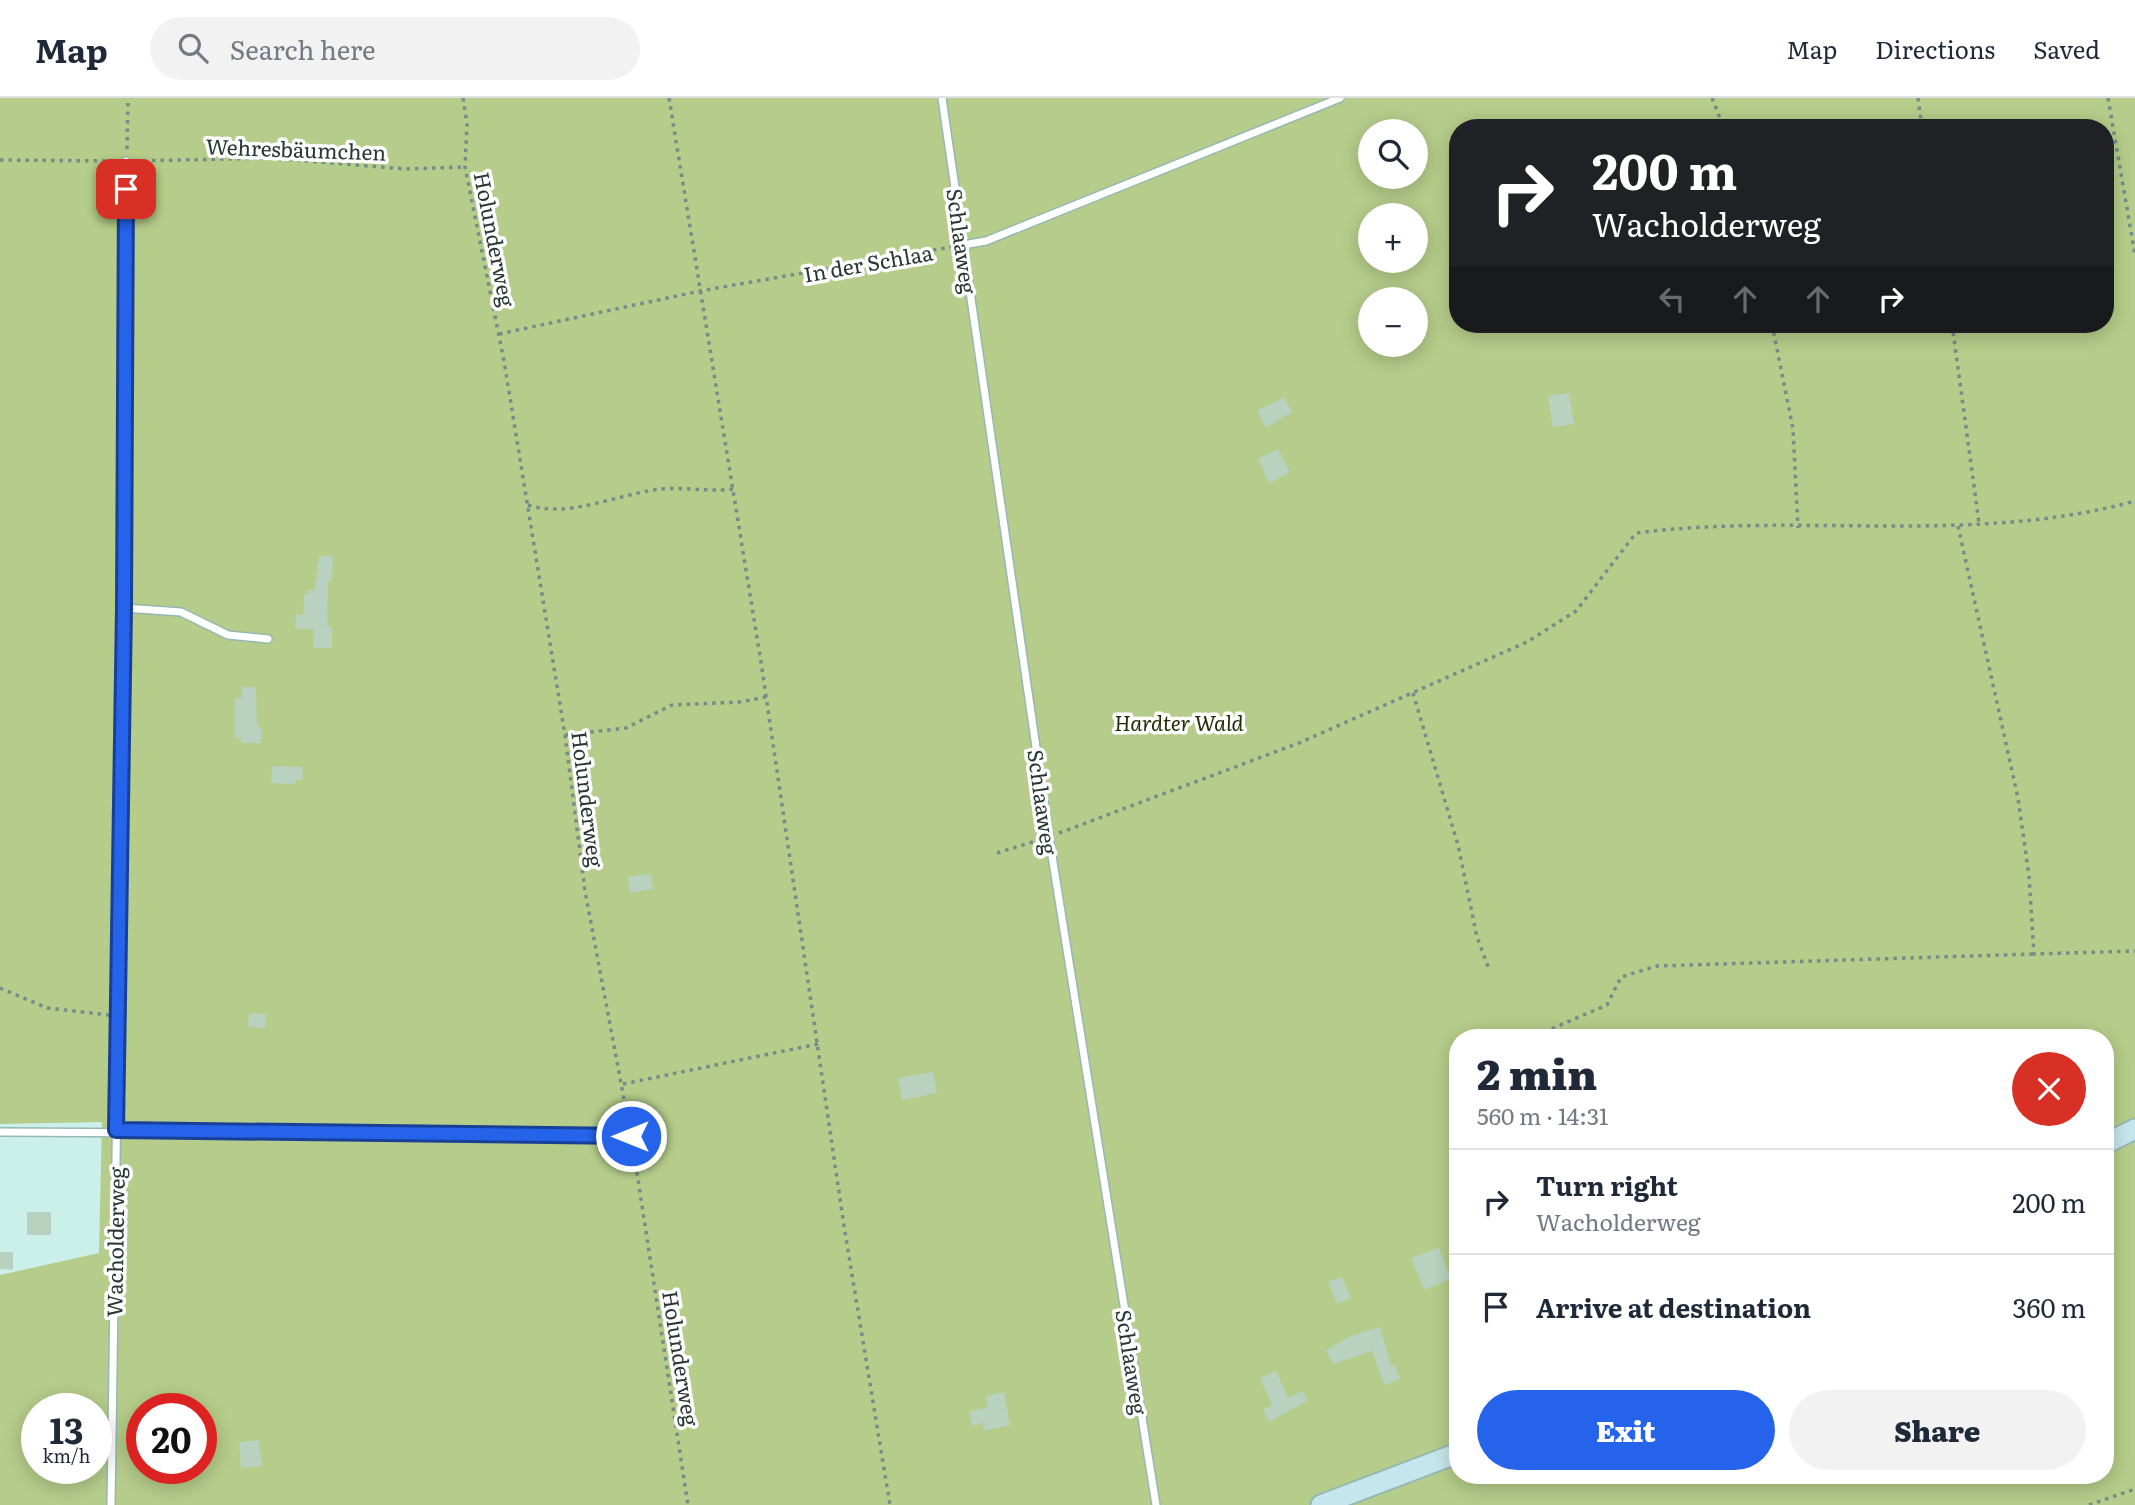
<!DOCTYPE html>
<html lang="en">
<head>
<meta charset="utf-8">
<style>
  body { margin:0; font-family:Literata,serif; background:#f2f2f3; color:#1f2937; height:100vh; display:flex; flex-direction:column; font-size:26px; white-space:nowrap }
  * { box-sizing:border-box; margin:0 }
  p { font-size:23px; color:#747a83 }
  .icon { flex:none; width:38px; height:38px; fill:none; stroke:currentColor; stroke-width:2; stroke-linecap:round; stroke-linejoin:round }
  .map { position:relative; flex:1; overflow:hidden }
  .details { position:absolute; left:1449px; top:931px; width:665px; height:455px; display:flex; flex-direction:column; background:#fff; border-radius:28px; box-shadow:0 4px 18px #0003 }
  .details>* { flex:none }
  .guide { position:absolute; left:1449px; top:21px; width:665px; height:214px; border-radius:28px; box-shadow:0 4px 18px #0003; background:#202124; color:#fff; overflow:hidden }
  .tools { position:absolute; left:1358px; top:21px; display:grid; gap:14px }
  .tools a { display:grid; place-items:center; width:70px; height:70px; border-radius:50%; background:#fff; box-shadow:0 4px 18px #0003; font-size:35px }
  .speed { position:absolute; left:21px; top:1295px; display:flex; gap:14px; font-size:35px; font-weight:700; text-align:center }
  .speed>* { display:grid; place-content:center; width:91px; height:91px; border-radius:50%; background:#fff; box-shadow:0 4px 18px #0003; line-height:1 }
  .speed small { font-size:18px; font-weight:400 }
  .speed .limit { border:10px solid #d22; background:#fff; color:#111 }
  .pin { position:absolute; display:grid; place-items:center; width:60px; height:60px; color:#fff; margin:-30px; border-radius:14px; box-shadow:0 4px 10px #0006 }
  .me { position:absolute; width:77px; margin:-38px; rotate:270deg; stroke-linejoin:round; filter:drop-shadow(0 0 5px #0008) }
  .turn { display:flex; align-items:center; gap:24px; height:147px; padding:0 28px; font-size:32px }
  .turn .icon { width:91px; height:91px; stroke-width:2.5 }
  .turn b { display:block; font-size:49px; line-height:60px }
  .lanes { display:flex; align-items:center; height:66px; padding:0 28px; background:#0003; justify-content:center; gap:35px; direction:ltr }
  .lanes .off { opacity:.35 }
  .round { display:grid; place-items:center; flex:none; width:74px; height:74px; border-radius:37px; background:#f2f2f3 }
  .summary { display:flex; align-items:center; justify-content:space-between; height:119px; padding:0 28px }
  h1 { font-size:42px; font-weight:800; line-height:52px }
  .action { display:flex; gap:14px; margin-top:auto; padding:14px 28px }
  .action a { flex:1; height:80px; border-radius:42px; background:#2563eb; color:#fff; font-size:28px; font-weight:800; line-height:80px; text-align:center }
  .action a+a { background:#f2f2f3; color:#1f2937 }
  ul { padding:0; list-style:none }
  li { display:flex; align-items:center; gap:21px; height:105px; padding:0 28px; border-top:2px solid #e0e1e3 }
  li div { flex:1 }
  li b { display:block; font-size:26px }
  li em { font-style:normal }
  header { display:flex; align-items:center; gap:42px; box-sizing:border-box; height:98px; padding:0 35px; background:#fff; border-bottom:2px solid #e0e1e3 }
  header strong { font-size:33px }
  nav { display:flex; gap:38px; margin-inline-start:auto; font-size:24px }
  .search { width:490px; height:63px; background:#f2f2f3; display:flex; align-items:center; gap:18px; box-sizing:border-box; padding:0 24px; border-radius:38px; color:#747a83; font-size:26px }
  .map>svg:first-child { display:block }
  .green { fill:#b5cc8a; fill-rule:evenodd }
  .building { fill:#b8d2bf }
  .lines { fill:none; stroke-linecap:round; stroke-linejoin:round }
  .service-casing { stroke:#96b8b3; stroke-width:10 }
  .secondary-casing { stroke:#96b8b3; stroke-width:23 }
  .path { stroke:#748d88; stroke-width:3.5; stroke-dasharray:3.5 5; stroke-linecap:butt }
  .service { stroke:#fff; stroke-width:7 }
  .secondary { stroke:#c5e6ec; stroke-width:19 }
  .route-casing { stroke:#184099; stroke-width:18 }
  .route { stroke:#2563eb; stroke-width:12 }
  .labels { text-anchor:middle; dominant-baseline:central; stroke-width:7; stroke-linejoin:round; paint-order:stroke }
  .street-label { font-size:21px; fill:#293734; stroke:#fff }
  .park-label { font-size:21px; font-style:italic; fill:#232e06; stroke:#fff }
</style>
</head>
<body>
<header>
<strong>Map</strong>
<div class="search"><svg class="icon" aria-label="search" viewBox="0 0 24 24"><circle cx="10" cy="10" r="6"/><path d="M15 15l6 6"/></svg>Search here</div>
<nav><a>Map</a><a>Directions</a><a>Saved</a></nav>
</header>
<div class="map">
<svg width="2135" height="1407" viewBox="0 0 2135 1407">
  <rect width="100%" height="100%" fill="#cbf0e9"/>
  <path class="green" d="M0,0H2135V1407H0V1177L99,1155L102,1024L0,1026ZM1458,30H2105V226H1458ZM1370,33H1416V79H1370ZM1370,117H1416V163H1370ZM1370,201H1416V247H1370ZM1458,940H2105V1377H1458ZM37,1311H96V1370H37ZM142,1311H201V1370H142Z"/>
  <g class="building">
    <polygon points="1569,295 1574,326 1553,329 1548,298"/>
    <polygon points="1284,299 1292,314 1266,330 1257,313"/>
    <polygon points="1278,351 1290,374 1269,385 1258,361"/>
    <polygon points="319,458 333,458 332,483 328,483 327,529 332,529 332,550 313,550 314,531 295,531 296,516 303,517 304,496 308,496 308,492 315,492"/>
    <polygon points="242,589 256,589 257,629 261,629 261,645 241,645 241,640 235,640 235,600 242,600"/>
    <polygon points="272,668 303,669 302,682 296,682 296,686 271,685"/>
    <polygon points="651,776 653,791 630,795 628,779"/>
    <polygon points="249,915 266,916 265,930 248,929"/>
    <polygon points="933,974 937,995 902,1002 898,980"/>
    <rect x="27" y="1114" width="24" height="23"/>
    <polygon points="1439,1150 1451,1181 1424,1192 1411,1160"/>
    <polygon points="0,1154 13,1154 13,1172 0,1171"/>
    <polygon points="1342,1179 1351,1200 1337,1206 1328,1184"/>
    <polygon points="1380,1229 1391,1268 1395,1267 1400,1281 1384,1287 1372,1253 1333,1266 1326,1252 1350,1238"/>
    <polygon points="1276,1273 1288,1300 1303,1293 1307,1303 1269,1324 1263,1311 1272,1307 1260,1280"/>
    <polygon points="1004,1294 1010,1327 984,1333 983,1325 972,1328 969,1314 988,1309 986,1298"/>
    <polygon points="259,1342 262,1368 241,1370 239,1344"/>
  </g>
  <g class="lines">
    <g class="service-casing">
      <g id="service">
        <polyline points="942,0 1049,739 1156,1407"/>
        <polyline points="963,147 986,143 1340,0"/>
        <polyline points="124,510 181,514 228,537 268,541"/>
        <polyline points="0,1034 631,1038"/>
        <polyline points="111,1407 124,510 126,63"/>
      </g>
    </g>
    <g class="secondary-casing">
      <g id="secondary">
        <polyline points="2105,1046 2135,1031"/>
        <polyline points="1321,1407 1458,1355"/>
      </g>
    </g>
    <g class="path">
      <polyline points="463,0 467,26 465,69 504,263 565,637 585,793 629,1028"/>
      <polyline points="669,0 761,564 844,1128 890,1407"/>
      <polyline points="1712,0 1724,30"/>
      <polyline points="1918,0 1922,30"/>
      <polyline points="2108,0 2135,157"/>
      <polyline points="127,51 128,0"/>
      <polyline points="0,62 117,63"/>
      <polyline points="135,63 270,60 406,71 465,69"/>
      <polyline points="1772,226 1793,331 1798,430"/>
      <polyline points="1952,226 1979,425"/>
      <polyline points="499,236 700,193 951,149"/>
      <path d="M528,407C570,421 619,395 662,391C686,389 709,394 733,391"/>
      <polyline points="1958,428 2018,700 2029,778 2034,856 2135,853"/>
      <polyline points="1413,595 1458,747 1477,839 1489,871"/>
      <polyline points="565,637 626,630 672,607 740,604 766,599"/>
      <path d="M1059,735L1299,645L1527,544L1576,513L1636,435C1801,414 1972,448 2135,403"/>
      <polyline points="997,755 1039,742"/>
      <polyline points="0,890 47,910 109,917"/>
      <polyline points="1544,934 1607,907 1621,879 1657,868 2034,856"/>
      <polyline points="623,986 818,946"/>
      <polyline points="633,1049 688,1407"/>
      <polyline points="2089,1407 2135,1391"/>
    </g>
    <use href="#service" class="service"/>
    <use href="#secondary" class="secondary"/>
  </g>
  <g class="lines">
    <g class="route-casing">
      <polyline id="route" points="126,91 124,510 116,1032 631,1038"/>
    </g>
    <use href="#route" class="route"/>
  </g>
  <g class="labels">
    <g class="street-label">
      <text transform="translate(296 50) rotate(2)">Wehresbäumchen</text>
      <text transform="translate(496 141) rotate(79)">Holunderweg</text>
      <text transform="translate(963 143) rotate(82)">Schlaaweg</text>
      <text transform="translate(868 164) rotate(-10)">In der Schlaa</text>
      <text transform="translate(589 701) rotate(83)">Holunderweg</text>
      <text transform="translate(1044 704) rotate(82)">Schlaaweg</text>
      <text transform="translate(114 1144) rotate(-89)">Wacholderweg</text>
      <text transform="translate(682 1260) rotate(81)">Holunderweg</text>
      <text transform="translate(1133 1264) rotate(81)">Schlaaweg</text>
    </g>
    <g class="park-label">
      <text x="1179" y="623">Hardter Wald</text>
    </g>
  </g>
</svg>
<div class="tools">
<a><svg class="icon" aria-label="search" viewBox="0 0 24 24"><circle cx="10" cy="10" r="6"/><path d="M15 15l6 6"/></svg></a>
<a>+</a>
<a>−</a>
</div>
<div class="speed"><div>13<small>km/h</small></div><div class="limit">20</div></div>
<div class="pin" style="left:126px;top:91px;background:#d93025"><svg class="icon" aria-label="arrive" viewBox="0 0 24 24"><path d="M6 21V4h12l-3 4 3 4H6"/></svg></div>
<svg class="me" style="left:631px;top:1038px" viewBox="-20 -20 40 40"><circle r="17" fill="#2563eb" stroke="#fff" stroke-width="3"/><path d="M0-11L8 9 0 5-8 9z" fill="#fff"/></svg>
<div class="guide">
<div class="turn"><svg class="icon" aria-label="right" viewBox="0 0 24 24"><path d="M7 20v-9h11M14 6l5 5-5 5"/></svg><div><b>200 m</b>Wacholderweg</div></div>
<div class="lanes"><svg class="icon off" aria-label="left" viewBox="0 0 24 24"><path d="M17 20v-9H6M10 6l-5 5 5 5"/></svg><svg class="icon off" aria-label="ahead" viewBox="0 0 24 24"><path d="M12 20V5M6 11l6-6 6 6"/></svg><svg class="icon off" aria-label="ahead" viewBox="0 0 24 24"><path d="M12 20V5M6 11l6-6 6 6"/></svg><svg class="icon" aria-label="right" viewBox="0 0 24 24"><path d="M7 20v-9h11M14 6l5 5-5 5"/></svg></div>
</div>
<section class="details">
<div class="summary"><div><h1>2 min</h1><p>560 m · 14:31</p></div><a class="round" style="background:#d93025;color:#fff"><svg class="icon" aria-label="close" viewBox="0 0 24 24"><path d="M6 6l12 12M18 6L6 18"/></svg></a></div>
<ul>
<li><svg class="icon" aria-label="right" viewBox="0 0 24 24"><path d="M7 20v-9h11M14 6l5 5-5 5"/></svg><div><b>Turn right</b><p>Wacholderweg</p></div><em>200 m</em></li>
<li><svg class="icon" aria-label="arrive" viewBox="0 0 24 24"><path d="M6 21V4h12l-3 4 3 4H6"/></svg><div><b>Arrive at destination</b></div><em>360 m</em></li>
</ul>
<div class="action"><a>Exit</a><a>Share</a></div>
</section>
</div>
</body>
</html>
